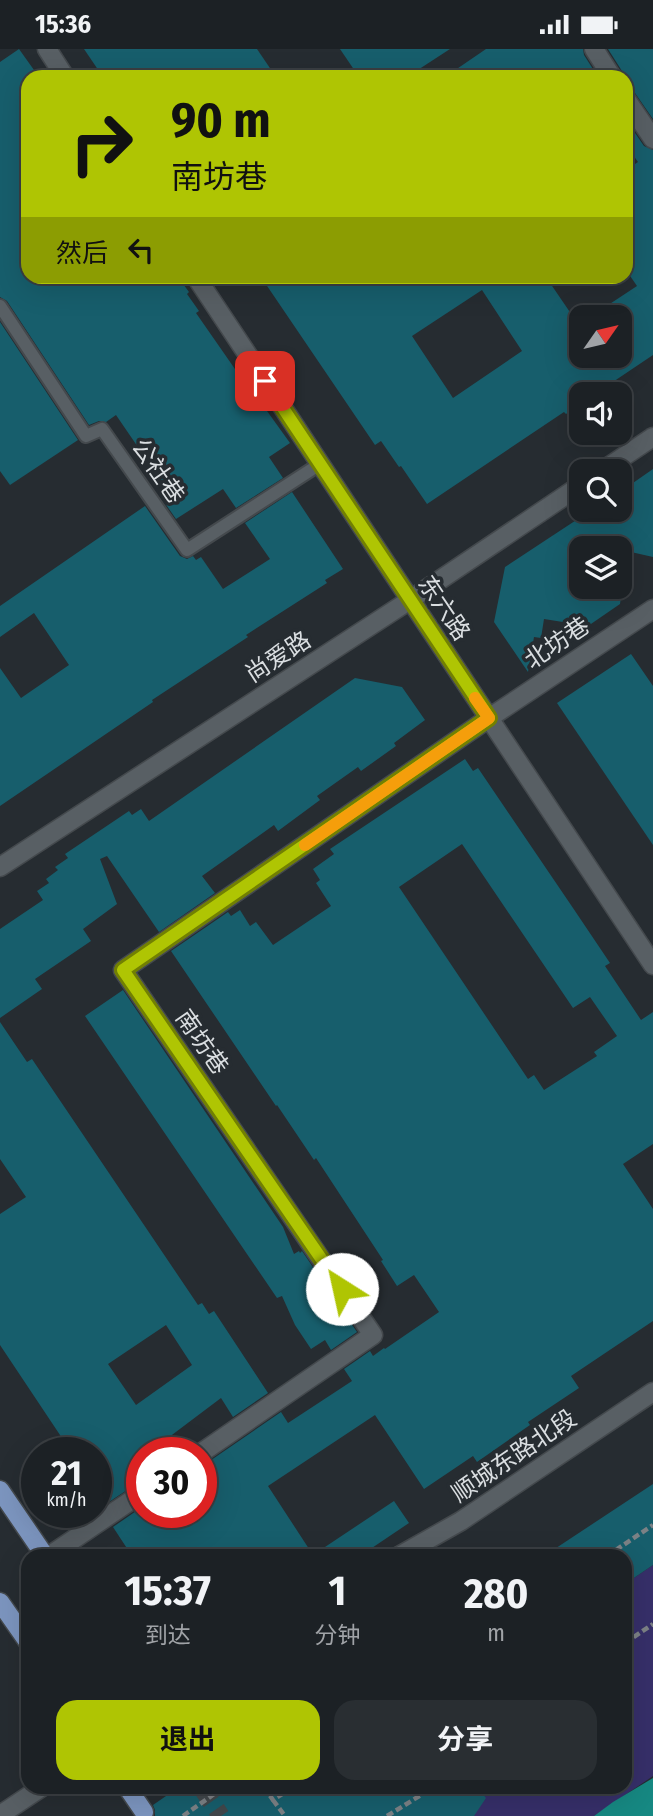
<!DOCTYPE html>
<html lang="zh">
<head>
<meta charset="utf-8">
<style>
  body { margin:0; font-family:"Fira Sans Condensed","Noto Sans SC",sans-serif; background:#292e32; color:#f1f3f6; height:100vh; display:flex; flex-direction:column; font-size:26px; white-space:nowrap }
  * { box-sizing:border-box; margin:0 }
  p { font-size:23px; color:#a0a3a7 }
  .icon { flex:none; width:38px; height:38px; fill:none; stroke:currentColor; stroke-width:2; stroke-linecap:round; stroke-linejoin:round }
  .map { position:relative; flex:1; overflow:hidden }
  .sheet { position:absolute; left:21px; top:1500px; width:611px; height:245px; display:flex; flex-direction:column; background:#1c2125; border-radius:21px; box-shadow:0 7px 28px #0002,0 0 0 2px #3a3e42 }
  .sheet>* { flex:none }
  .hud { position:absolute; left:21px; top:21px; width:612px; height:214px; border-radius:21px; box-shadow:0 7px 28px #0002,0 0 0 2px #3a3e42; background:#afc503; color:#111; overflow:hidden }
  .needle { width:46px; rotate:56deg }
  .controls { position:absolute; left:569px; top:256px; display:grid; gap:14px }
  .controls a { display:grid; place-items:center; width:63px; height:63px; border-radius:14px; background:#1c2125; box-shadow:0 7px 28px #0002,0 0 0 2px #3a3e42; font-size:35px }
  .speed { position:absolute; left:21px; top:1388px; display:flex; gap:14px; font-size:35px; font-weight:700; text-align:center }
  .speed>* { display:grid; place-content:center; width:91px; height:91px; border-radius:50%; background:#1c2125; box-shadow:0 7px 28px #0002,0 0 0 2px #3a3e42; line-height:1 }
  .speed small { font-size:18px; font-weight:400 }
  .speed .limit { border:10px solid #d22; background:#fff; color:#111 }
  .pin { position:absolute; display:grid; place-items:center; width:60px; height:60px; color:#fff; margin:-30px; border-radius:14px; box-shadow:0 4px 10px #0006 }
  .me { position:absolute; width:77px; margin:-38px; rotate:325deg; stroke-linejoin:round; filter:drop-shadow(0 0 5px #0008) }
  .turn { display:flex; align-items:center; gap:24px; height:147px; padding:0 35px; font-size:32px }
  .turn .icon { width:91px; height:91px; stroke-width:2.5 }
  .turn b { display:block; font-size:49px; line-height:60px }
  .then { display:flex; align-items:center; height:66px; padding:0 35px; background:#0003; gap:14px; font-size:26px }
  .eta { display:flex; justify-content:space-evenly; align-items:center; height:119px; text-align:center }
  .eta b { font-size:42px; font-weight:700; line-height:49px }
  .action { display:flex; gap:14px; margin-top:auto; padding:14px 35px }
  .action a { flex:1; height:80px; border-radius:21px; background:#afc503; color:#111; font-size:28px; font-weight:700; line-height:80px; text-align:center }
  .action a+a { background:#292e32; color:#f1f3f6 }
  .status { display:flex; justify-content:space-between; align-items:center; height:49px; padding:0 35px; background:#1c2125; direction:ltr }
  .status svg { height:19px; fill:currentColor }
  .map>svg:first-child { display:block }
  .green { fill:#362f69 }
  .water { fill:#168882 }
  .building { fill:#175e6c; fill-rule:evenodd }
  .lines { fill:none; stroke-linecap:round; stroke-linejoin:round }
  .primary-tunnel { stroke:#41474b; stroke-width:18; stroke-dasharray:18 9; stroke-linecap:butt }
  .service-casing { stroke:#44494d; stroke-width:16 }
  .minor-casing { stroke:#44494d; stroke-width:21 }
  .tertiary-casing { stroke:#44494d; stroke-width:21 }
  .primary-casing { stroke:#44494d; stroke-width:21 }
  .path { stroke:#7c8185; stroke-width:4.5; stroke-dasharray:7 3.5; stroke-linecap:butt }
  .service { stroke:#585f64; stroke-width:12 }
  .minor { stroke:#585f64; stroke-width:18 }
  .tertiary { stroke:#585f64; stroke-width:18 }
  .primary { stroke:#7c95bf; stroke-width:18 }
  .route-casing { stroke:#728002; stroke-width:18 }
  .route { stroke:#afc503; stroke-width:12 }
  .slow { stroke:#f59e0b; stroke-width:12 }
  .labels { text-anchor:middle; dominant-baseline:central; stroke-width:7; stroke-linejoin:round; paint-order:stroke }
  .street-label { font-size:24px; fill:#dadee1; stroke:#262c31 }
</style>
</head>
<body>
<div class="status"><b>15:36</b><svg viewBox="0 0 49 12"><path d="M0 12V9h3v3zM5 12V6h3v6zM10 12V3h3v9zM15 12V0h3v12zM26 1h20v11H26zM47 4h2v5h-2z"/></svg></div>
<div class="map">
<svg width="653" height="1767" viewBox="0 0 653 1767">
  <rect width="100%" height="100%" fill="#262c31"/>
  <polygon class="green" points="653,1516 653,1727 594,1767 371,1767 419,1738 625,1738 625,1535"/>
  <polygon class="water" points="653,1729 653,1767 594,1767 613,1753"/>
  <g class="building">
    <polygon points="19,0 39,28 28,28 28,228 178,228 189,243 187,245 199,262 196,264 260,356 262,355 290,394 269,408 283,429 236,459 223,440 176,470 160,447 168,442 116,366 106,373 99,372 89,376 7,252 0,248 0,13"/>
    <polygon points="84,0 257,0 276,28 103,28"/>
    <polygon points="340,0 450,0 407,28 359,28"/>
    <polygon points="486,0 583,0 584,6 598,28 445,28"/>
    <polygon points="608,0 653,0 653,70 635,44 626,39 626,28 623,28 622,22"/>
    <path d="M626,71L644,97L653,101V306L595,345H581V354L566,365L564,363L427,455L401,417L399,418L381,392L375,396L261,228H546L578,275L581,274V306H620V268H590L637,237L626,221V121L638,113L626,96ZM482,241L522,302L453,349L412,287Z"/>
    <polygon points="0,273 78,391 10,436 0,422"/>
    <path d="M653,420V508L631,503L628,520H625L620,555L588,577L544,570L541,589L534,588L528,623L494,573L505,518L593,460H620V443ZM581,499H620V537H581Z"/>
    <polygon points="292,443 343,520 325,531 327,534 246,586 248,588 152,651 153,653 0,757 0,619 21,649 69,616 34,564 0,588 0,557 145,457 180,507 187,510 193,507 196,511 201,508 223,540 270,510 245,474"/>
    <polygon points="631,605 653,637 653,796 557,654"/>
    <polygon points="355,629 402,638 425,671 394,694 396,697 361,722 358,718 317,747 320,751 278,782 274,776 202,827 215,844 159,883 107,807 100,810 117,855 83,880 91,892 35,930 42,940 0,969 0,880 43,851 37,842 49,834 46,830 58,821 55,818 68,809 65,805 129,762 132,766 141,760 149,772"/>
    <path d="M465,710L473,722L478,719L573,859L610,914L605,917L641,971L653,963V1095L623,1115L653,1160V1272L571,1327L579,1339L528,1373L530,1376L477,1413L473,1407L424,1440L375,1366L268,1437L313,1506L394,1452L409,1474L360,1507H132L113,1478L142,1458V1463H201V1418L281,1363L288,1374L352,1332L344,1320L370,1302L373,1307L384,1299L385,1300L439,1263L414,1226L397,1237L381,1212L383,1211L316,1109L314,1111L277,1056L276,1057L171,902L228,863L231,867L240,861L250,877L256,873L273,896L331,857L316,834L320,831L313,820L334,805L330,800ZM462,795L573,959L590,948L617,987L594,1003L597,1007L544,1041L534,1026L528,1030L399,838Z"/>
    <polygon points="123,941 283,1178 294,1205 299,1202 300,1204 302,1202 357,1283 331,1301 325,1291 311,1300 295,1276 282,1247 277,1249 85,967"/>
    <path d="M0,973L27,1013L32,1010L198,1256L202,1254L209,1265L214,1262L268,1344L233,1368L221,1349L148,1404H142V1433L136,1435L100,1459L96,1453V1404H72L0,1296V1165L26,1148L0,1110ZM166,1276L192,1316L136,1356L108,1315Z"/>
    <polygon points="653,1435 653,1516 625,1535 625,1507 544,1507"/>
    <polygon points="179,1738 477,1738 486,1749 474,1767 155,1767 155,1761 153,1756"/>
  </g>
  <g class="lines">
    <polyline class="primary-tunnel" points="201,1738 221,1767"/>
    <g class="service-casing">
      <polyline id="service" points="0,257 86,387 102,380 187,501 320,415"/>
    </g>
    <g class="minor-casing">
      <g id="minor">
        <polyline points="47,0 65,28"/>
        <polyline points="594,0 612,28"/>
        <polyline points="626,50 653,90"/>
        <polyline points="196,228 653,916"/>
        <polyline points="602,422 653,388"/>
        <polyline points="0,818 410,551 581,436"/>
        <polyline points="201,1404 373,1286 123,921 489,669 653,560"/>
        <polyline points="49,1507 142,1444"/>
      </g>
    </g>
    <g class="tertiary-casing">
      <g id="tertiary">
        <polyline points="399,1507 461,1472 653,1343"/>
        <polyline points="0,1766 42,1738"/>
      </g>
    </g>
    <g class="primary-casing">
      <g id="primary">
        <polyline points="0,1441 45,1507"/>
        <polyline points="0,1553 28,1593"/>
        <polyline points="127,1738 144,1763"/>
      </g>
    </g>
    <g class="path">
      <polyline points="607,1507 653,1476"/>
      <polyline points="625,1594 653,1575"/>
      <polyline points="264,1738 273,1751 293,1738"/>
      <polyline points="273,1751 285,1767"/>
      <polyline points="183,1767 224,1738"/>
      <polyline points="387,1767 434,1738"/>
    </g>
    <use href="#service" class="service"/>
    <use href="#minor" class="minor"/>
    <use href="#tertiary" class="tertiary"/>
    <use href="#primary" class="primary"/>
  </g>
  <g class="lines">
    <g class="route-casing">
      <polyline id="route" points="265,332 489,669 123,921 342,1240"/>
    </g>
    <use href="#route" class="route"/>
    <polyline class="slow" points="305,796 489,669 475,649"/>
  </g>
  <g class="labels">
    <g class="street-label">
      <text transform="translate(158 422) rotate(55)">公社巷</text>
      <text transform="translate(444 559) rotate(56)">东六路</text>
      <text transform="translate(557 594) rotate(-34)">北坊巷</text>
      <text transform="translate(278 608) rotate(-33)">尚爱路</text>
      <text transform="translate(202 993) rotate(55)">南坊巷</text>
      <text transform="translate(514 1407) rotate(-34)">顺城东路北段</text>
    </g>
  </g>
</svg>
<div class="controls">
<a><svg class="needle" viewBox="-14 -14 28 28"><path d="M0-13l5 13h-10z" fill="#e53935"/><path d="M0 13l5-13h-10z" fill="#a0a3a7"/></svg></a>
<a><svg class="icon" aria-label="sound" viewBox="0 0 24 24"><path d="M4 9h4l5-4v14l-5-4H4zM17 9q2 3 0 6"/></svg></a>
<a><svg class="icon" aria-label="search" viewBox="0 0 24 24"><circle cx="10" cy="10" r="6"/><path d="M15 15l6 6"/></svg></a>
<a><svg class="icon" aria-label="layers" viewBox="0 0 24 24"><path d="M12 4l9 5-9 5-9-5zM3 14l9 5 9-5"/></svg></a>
</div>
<div class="speed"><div>21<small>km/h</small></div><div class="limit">30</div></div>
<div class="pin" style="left:265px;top:332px;background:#d93025"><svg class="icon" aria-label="arrive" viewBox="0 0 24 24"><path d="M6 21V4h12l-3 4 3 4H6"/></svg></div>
<svg class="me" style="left:342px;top:1240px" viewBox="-20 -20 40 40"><circle r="19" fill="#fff"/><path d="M0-13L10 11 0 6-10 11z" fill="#afc503"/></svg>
<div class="hud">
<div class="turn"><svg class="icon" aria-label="right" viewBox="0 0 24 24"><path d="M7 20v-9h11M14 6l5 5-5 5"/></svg><div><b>90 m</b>南坊巷</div></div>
<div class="then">然后<svg class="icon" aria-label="left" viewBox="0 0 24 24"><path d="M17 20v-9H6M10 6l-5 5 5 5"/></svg></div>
</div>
<section class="sheet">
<div class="eta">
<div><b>15:37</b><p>到达</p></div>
<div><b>1</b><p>分钟</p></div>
<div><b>280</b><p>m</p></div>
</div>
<div class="action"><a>退出</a><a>分享</a></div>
</section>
</div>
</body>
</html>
